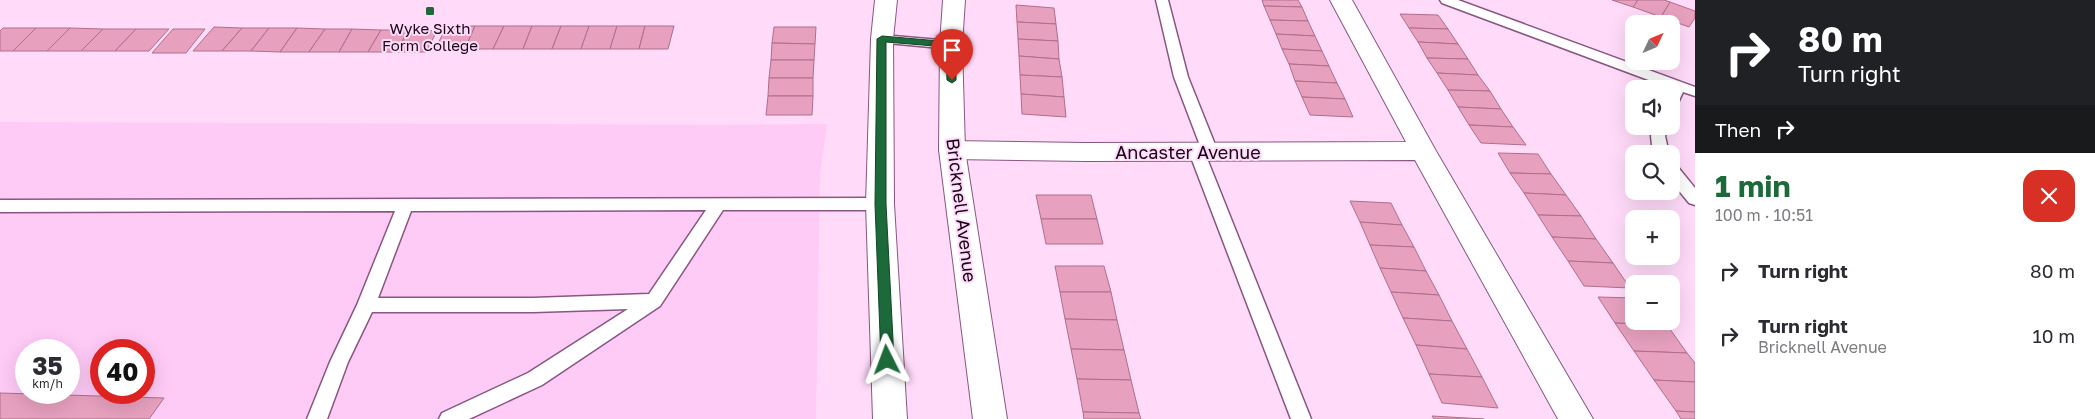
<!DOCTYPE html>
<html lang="en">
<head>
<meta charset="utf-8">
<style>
  body { margin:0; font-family:"Golos Text",sans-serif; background:#f2f2f3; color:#2b2b33; height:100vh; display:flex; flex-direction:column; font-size:19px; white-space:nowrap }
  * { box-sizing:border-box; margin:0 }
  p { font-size:16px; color:#7c7c81 }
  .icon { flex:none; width:28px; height:28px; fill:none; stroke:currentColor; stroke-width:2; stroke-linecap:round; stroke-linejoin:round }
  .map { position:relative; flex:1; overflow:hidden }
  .sheet { display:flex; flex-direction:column; background:#fff; width:400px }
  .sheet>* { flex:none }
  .banner { background:#202124; color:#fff; overflow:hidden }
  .needle { width:32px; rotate:46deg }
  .fabs { position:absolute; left:1625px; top:15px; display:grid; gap:10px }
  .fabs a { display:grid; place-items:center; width:55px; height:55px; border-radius:10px; background:#fff; box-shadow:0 5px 20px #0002; font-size:25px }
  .speed { position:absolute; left:15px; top:339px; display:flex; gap:10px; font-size:25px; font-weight:700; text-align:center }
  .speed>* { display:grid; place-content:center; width:65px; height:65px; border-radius:50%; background:#fff; box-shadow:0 5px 20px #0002; line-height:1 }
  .speed small { font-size:12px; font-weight:400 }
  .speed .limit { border:8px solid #d22; background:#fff; color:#111 }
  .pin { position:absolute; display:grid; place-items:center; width:42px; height:42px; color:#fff; margin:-51px -21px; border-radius:50% 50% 50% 0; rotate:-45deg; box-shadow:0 0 5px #0007 }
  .pin .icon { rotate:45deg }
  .me { position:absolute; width:55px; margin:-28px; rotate:357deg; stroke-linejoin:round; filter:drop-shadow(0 0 4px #0008) }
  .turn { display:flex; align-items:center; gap:18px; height:105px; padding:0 20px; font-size:22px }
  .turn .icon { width:65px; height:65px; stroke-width:2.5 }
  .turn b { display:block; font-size:35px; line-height:42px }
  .then { display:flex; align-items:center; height:48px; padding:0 20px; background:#0003; gap:10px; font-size:19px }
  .round { display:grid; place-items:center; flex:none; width:52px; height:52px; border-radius:15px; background:#f2f2f3 }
  .overview { display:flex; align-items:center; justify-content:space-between; height:85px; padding:0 20px }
  h1 { font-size:30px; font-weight:700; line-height:38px; color:#1c6a3a }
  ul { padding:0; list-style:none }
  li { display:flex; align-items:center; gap:15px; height:65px; padding:0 20px }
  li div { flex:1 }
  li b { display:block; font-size:19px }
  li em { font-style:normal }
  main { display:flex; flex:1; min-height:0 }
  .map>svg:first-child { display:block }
  .built { fill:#fecaf6; fill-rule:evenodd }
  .building { fill:#e7a1bf; stroke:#af6e8b }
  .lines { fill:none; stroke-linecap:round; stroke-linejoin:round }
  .service-casing { stroke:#895682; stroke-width:3 }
  .minor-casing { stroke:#895682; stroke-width:2 }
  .tertiary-casing { stroke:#895682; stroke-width:2 }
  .service { fill:#fff; fill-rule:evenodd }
  .minor { fill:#fff; fill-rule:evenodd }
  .tertiary { fill:#fff; fill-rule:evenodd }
  .route { fill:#1c6a3a; stroke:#124526 }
  .poi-dot { fill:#1c6a3a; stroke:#ffdbf9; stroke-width:2 }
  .labels { text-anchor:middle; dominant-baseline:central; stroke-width:4; stroke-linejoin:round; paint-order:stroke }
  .far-poi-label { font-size:15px; fill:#180616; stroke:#ffdbf9 }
  .street-label { font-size:18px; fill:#180616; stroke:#ffdbf9 }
</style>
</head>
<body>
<main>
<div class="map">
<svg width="1695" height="419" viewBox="0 0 1695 419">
  <rect width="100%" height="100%" fill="#ffdbf9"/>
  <path class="built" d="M0,122L720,125L827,124L820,173L816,419H0ZM26,350H69V392H26ZM101,350H144V392H101Z"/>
  <g class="building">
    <polygon points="1262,0 1298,0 1302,7 1264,6"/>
    <polygon points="1612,0 1638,0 1633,7"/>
    <polygon points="1638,0 1664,0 1670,2 1661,17 1633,7"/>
    <polygon points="1670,2 1695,11 1695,18 1689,27 1661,17"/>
    <polygon points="1016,5 1054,8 1056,24 1017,22"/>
    <polygon points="1264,6 1302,7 1308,21 1270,20"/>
    <polygon points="1400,14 1438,15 1448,29 1409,28"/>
    <polygon points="1270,20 1308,21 1315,36 1276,34"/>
    <polygon points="1017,22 1056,24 1058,41 1018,39"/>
    <polygon points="447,26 475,26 465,49 435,49"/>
    <polygon points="475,26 504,26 493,49 465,49"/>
    <polygon points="504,26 532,26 523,49 493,49"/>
    <polygon points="532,26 561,26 552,49 523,49"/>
    <polygon points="561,26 589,26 581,49 552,49"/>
    <polygon points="589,26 617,26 610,49 581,49"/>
    <polygon points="617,26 645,26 639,49 610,49"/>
    <polygon points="645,26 674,26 668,49 639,49"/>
    <polygon points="214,27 242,28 222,51 193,51"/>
    <polygon points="774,27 816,27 815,44 772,43"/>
    <polygon points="3,28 36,28 13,51 0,51 0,31"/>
    <polygon points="36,28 70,28 47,51 13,51"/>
    <polygon points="70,28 103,29 81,51 47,51"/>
    <polygon points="242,28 269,28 251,51 222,51"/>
    <polygon points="269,28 297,28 280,52 251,51"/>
    <polygon points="297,28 325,29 309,52 280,52"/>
    <polygon points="1409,28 1448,29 1458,44 1418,42"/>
    <polygon points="103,29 136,29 115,51 81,51"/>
    <polygon points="136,29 169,29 149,51 115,51"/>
    <polygon points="173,29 205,29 186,53 152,53"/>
    <polygon points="325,29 352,29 339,52 309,52"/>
    <polygon points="352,29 381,30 368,52 339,52"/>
    <polygon points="381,30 408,30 397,52 368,52"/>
    <polygon points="408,30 437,31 426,52 397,52"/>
    <polygon points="1276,34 1315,36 1322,51 1282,49"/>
    <polygon points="1018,39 1058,41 1059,59 1019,56"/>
    <polygon points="1418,42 1458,44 1468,59 1427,58"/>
    <polygon points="772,43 815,44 814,60 771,60"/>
    <polygon points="1282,49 1322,51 1329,66 1289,64"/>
    <polygon points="1019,56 1059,59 1062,77 1020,75"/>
    <polygon points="1427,58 1468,59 1478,75 1437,73"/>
    <polygon points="771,60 814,60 813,78 769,78"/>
    <polygon points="1289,64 1329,66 1337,83 1295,81"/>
    <polygon points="1437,73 1478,75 1490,91 1448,90"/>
    <polygon points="1020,75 1062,77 1064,97 1021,94"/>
    <polygon points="769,78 813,78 813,96 768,96"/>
    <polygon points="1295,81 1337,83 1345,99 1302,97"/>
    <polygon points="1448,90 1490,91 1501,109 1458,107"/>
    <polygon points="1021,94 1064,97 1066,117 1022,114"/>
    <polygon points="768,96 813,96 812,115 766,115"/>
    <polygon points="1302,97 1345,99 1353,117 1310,115"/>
    <polygon points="1458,107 1501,109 1513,127 1469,125"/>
    <polygon points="1469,125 1513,127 1526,145 1481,143"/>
    <polygon points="1498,153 1538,154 1551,174 1510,173"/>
    <polygon points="1510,173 1551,174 1566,195 1524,193"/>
    <polygon points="1524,193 1566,195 1581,216 1538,215"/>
    <polygon points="1036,195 1091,195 1097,219 1041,219"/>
    <polygon points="1350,201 1391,203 1402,225 1360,222"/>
    <polygon points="1538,215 1581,216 1596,239 1552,237"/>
    <polygon points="1041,219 1097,219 1103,244 1046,244"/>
    <polygon points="1360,222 1402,225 1414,247 1370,245"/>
    <polygon points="1552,237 1596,239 1613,263 1568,261"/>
    <polygon points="1370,245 1414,247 1426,271 1380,268"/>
    <polygon points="1568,261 1613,263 1630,288 1584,286"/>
    <polygon points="1055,266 1104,266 1111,292 1060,292"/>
    <polygon points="1380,268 1426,271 1439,295 1391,292"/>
    <polygon points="1060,292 1111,292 1117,320 1065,319"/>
    <polygon points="1391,292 1439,295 1452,321 1403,318"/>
    <polygon points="1598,297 1634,298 1634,321 1664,321 1667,325 1615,323"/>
    <polygon points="1403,318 1452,321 1467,349 1416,345"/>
    <polygon points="1065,319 1117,320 1124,350 1071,349"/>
    <polygon points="1615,323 1667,325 1687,353 1634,351"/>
    <polygon points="1416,345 1467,349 1482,377 1429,374"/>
    <polygon points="1071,349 1124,350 1131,380 1077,379"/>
    <polygon points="1634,351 1687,353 1695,363 1695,382 1654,380"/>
    <polygon points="1429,374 1482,377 1498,408 1442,403"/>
    <polygon points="1077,379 1131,380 1139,413 1083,412"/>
    <polygon points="1654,380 1695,382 1695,412 1676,411"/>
    <polygon points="0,393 164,398 149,419 0,419"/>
    <polygon points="1676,411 1695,412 1695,419 1681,419"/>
    <polygon points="1083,412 1139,413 1141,419 1084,419"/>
    <polygon points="1432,416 1484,419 1434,419"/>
  </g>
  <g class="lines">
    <g class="service-casing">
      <g id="service">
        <polygon points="1156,0 1168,0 1188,77 1218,152 1215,156 1206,156 1311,419 1291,419 1189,152 1192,148 1201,148 1174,77"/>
        <polygon points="1440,0 1458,0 1695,87 1695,96 1683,92 1676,107 1671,109 1670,88 1442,3"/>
        <polygon points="882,35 951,41 958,45 951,49 877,42 875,39"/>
        <polygon points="1654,126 1669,126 1665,136 1669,154 1653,154 1651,136"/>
        <polygon points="1671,165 1677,166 1695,188 1695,205 1689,203 1671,181"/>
        <path d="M880,198L886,200L888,204L886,208L880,210H723L660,306L542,385L469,419H439L442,413L528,373L628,309L533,312H372L348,362L327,419H307L330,362L357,305L395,211L0,212V200ZM706,210L649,294L533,298H378L411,211Z"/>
      </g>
    </g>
    <g class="minor-casing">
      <polygon id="minor" points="1330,0 1352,0 1436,151 1593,419 1558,419 1415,160 1085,161 952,159 943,156 939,150 943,144 952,141 1085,143 1406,142"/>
    </g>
    <g class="tertiary-casing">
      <g id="tertiary">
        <polygon points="875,0 897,0 893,39 894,204 907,419 873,419 866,204 871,39"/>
        <polygon points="943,0 965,0 962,45 965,150 1007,419 973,419 939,150 940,45"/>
      </g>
    </g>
    <use href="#service" class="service"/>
    <use href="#minor" class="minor"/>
    <use href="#tertiary" class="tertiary"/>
  </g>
  <polygon class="route" points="882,36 951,42 956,44 956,80 952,83 947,80 946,47 886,42 886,204 894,360 892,364 887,366 883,364 881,360 875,204 877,39"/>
  <rect class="poi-dot" x="425" y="6" width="10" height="10" rx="2.5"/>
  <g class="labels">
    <g class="far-poi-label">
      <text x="430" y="28">Wyke Sixth<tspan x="430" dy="17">Form College</tspan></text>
    </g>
    <g class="street-label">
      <text x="1188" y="152">Ancaster Avenue</text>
      <text transform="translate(962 210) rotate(83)">Bricknell Avenue</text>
    </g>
  </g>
</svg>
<div class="fabs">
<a><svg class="needle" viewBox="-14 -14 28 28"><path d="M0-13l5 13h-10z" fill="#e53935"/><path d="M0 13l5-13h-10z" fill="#7c7c81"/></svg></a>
<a><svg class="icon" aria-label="sound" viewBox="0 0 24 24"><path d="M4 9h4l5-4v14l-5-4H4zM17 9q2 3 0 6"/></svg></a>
<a><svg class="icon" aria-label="search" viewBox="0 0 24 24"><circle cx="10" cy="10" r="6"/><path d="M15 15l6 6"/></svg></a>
<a>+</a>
<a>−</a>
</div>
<div class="speed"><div>35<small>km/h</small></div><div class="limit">40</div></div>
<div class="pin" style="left:952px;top:80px;background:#d93025"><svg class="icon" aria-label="arrive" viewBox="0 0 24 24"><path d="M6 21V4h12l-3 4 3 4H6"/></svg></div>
<svg class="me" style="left:887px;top:360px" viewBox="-20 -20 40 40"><path d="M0-17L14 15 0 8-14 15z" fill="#1c6a3a" stroke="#fff" stroke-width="4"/></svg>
</div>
<section class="sheet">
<div class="banner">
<div class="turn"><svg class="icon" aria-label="right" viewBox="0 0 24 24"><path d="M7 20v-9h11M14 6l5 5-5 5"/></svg><div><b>80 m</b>Turn right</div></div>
<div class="then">Then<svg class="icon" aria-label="right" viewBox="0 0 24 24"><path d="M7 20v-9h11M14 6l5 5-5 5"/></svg></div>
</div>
<div class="overview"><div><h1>1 min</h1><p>100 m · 10:51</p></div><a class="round" style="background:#d93025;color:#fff"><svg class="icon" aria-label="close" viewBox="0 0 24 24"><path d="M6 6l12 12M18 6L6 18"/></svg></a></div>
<ul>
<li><svg class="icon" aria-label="right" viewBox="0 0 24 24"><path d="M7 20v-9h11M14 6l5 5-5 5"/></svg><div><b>Turn right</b></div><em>80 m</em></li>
<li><svg class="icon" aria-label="right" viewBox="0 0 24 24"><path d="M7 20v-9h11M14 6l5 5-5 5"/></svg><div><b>Turn right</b><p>Bricknell Avenue</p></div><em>10 m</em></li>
</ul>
</section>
</main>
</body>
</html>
